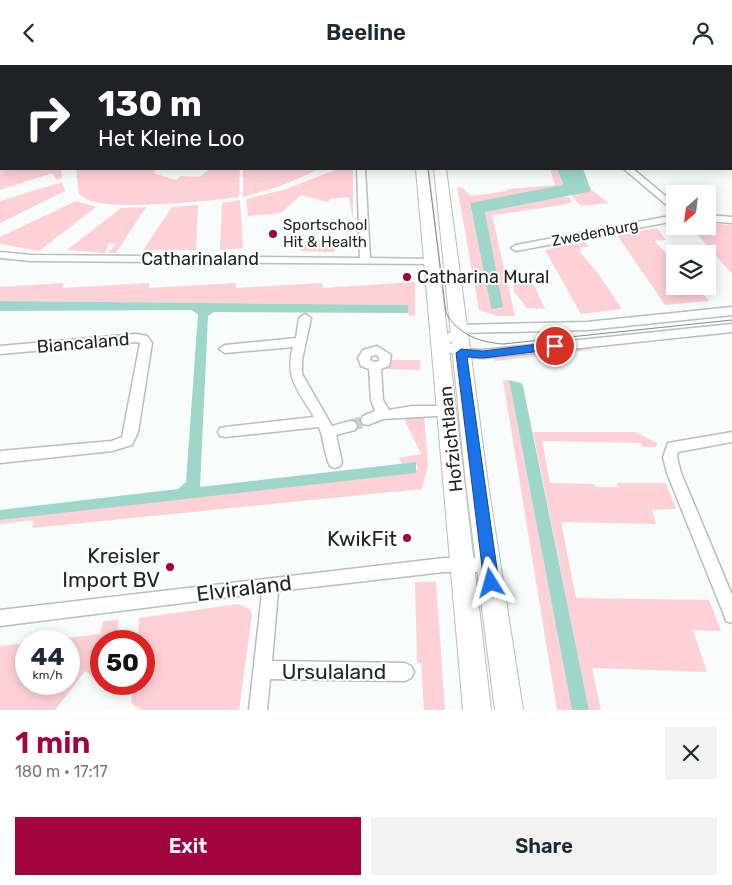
<!DOCTYPE html>
<html lang="en">
<head>
<meta charset="utf-8">
<style>
  body { margin:0; font-family:Rubik,sans-serif; background:#f2f2f3; color:#1f2937; height:100vh; display:flex; flex-direction:column; font-size:19px; white-space:nowrap }
  * { box-sizing:border-box; margin:0 }
  p { font-size:16px; color:#747a83 }
  .icon { flex:none; width:28px; height:28px; fill:none; stroke:currentColor; stroke-width:2; stroke-linecap:round; stroke-linejoin:round }
  .map { position:relative; height:645px; overflow:hidden }
  .side { display:flex; flex-direction:column; background:#fff; flex:1 }
  .side>* { flex:none }
  .top-card { position:absolute; left:0px; top:0px; width:732px; height:105px; box-shadow:0 2px 12px #0003; background:#202124; color:#fff; overflow:hidden }
  .needle { width:32px; rotate:208deg }
  .fabs { position:absolute; left:666px; top:120px; display:grid; gap:10px }
  .fabs a { display:grid; place-items:center; width:50px; height:50px; border-radius:0px; background:#fff; box-shadow:0 2px 12px #0003; font-size:25px }
  .speed { position:absolute; left:15px; top:565px; display:flex; gap:10px; font-size:25px; font-weight:700; text-align:center }
  .speed>* { display:grid; place-content:center; width:65px; height:65px; border-radius:50%; background:#fff; box-shadow:0 2px 12px #0003; line-height:1 }
  .speed small { font-size:12px; font-weight:400 }
  .speed .limit { border:8px solid #d22; background:#fff; color:#111 }
  .pin { position:absolute; display:grid; place-items:center; width:42px; height:42px; color:#fff; margin:-21px; border:2px solid #fff; border-radius:50%; box-shadow:0 1px 5px #0007 }
  .me { position:absolute; width:55px; margin:-28px; rotate:352deg; stroke-linejoin:round; filter:drop-shadow(0 0 4px #0008) }
  .turn { display:flex; align-items:center; gap:18px; height:105px; padding:0 15px; font-size:22px }
  .turn .icon { width:65px; height:65px; stroke-width:2.5 }
  .turn b { display:block; font-size:35px; line-height:42px }
  .round { display:grid; place-items:center; flex:none; width:52px; height:52px; border-radius:0px; background:#f2f2f3 }
  .headline { display:flex; align-items:center; justify-content:space-between; height:85px; padding:0 15px }
  h1 { font-size:30px; font-weight:600; line-height:38px; color:#a1043f }
  .action { display:flex; gap:10px; margin-top:auto; padding:10px 15px }
  .action a { flex:1; height:58px; border-radius:0px; background:#a1043f; color:#fff; font-size:20px; font-weight:600; line-height:58px; text-align:center }
  .action a+a { background:#f2f2f3; color:#1f2937 }
  header { display:flex; justify-content:space-between; align-items:center; height:65px; padding:0 15px; background:#fff; font-size:22px; font-weight:600 }
  .map>svg:first-child { display:block }
  .green { fill:#fed1d6 }
  .water { fill:#9ed7ca }
  .lines { fill:none; stroke-linecap:round; stroke-linejoin:round }
  .minor-tunnel { stroke:#cdd1d0; stroke-width:12; stroke-dasharray:12 6; stroke-linecap:butt }
  .minor-casing { stroke:#b9bebd; stroke-width:3 }
  .tertiary-casing { stroke:#b9bebd; stroke-width:19 }
  .secondary-casing { stroke:#b9bebd; stroke-width:2 }
  .minor { fill:#fff; fill-rule:evenodd }
  .tertiary { stroke:#fff; stroke-width:16 }
  .secondary { fill:#fff; fill-rule:evenodd }
  .tram { stroke:#888b8a; stroke-width:1 }
  .route { fill:#1a73e8; stroke:#114b97 }
  .poi-dot { fill:#a1043f; stroke:#fff; stroke-width:2 }
  .labels { text-anchor:middle; dominant-baseline:central; stroke-width:4; stroke-linejoin:round; paint-order:stroke }
  .far-poi-label { font-size:15px; fill:#232524; stroke:#fff; text-anchor:start }
  .far-street-label { font-size:15px; fill:#232524; stroke:#fff }
  .street-label { font-size:18px; fill:#232524; stroke:#fff }
  .poi-label { font-size:18px; fill:#232524; stroke:#fff; text-anchor:start }
  .near-poi-label { font-size:21px; fill:#232524; stroke:#fff; text-anchor:end }
  .near-street-label { font-size:21px; fill:#232524; stroke:#fff }
</style>
</head>
<body>
<header><svg class="icon" aria-label="back" viewBox="0 0 24 24"><path d="M15 5l-7 7 7 7"/></svg>Beeline<svg class="icon" aria-label="person" viewBox="0 0 24 24"><circle cx="12" cy="8" r="4"/><path d="M4 21q1-7 8-7t8 7"/></svg></header>
<div class="map">
<svg width="732" height="645" viewBox="0 0 732 645">
  <rect width="100%" height="100%" fill="#f8fcfb"/>
  <g class="green">
    <polygon points="7,104 61,104 62,113 57,115 52,108 0,125 0,105"/>
    <path d="M76,104H157L153,108L176,115L181,111L199,112L210,104H240L239,132C211,136 112,146 89,135C85,134 82,131 79,129Z"/>
    <polygon points="243,104 320,104 278,122 243,132"/>
    <polygon points="338,104 353,104 353,154 349,132 331,134 327,137 301,130 281,148 248,151 246,134 283,125"/>
    <polygon points="550,104 557,104 563,118 562,120 470,139 491,242 500,244 485,147 559,132 569,132 572,137 563,140 492,150 515,251 498,251 479,245 457,122 463,123 471,131 507,126 507,124 555,120"/>
    <polygon points="62,117 65,126 0,158 0,136"/>
    <polygon points="591,125 609,138 581,141 571,130"/>
    <polygon points="240,135 243,183 220,185 222,138"/>
    <polygon points="76,136 96,142 39,186 0,179 0,172"/>
    <polygon points="198,140 196,185 143,185 172,142"/>
    <polygon points="146,142 116,188 108,188 116,179 109,178 105,188 67,185 121,143"/>
    <polygon points="708,158 732,160 732,209 690,161 708,161"/>
    <polygon points="657,163 666,175 654,176 675,197 675,221 696,221 709,236 665,240 617,170"/>
    <polygon points="331,176 340,180 333,187 301,186 300,181"/>
    <polygon points="585,177 589,182 580,182 582,185 579,186 597,207 622,244 581,249 545,185"/>
    <polygon points="513,215 523,215 534,220 545,244 527,243 514,227"/>
    <polygon points="415,217 415,251 408,250 407,240 0,236 0,222 64,218 62,223 149,218 149,223 236,218 236,223 321,218 323,223"/>
    <polygon points="590,281 592,285 495,296 493,291"/>
    <polygon points="391,295 420,295 420,305 383,304 388,302"/>
    <polygon points="503,315 509,315 572,645 557,645"/>
    <polygon points="424,350 428,400 422,424 32,463 34,455 0,459 0,455 418,404 416,397 402,399 399,393 421,389 405,356 408,351"/>
    <polygon points="533,367 635,367 657,378 656,382 642,382 641,378 542,376 550,418 594,419 595,422 618,422 617,418 666,418 676,444 652,445 656,459 561,457 576,533 709,535 721,566 693,565 707,607 592,603 601,645 589,645"/>
    <polygon points="415,517 436,517 445,645 424,645 421,598 417,598"/>
    <polygon points="238,539 250,544 252,550 239,645 141,645 131,638 134,619 144,619 144,576 138,576 139,553"/>
    <polygon points="119,555 115,576 101,576 101,617 85,606 55,645 0,645 0,581 26,578 26,619 69,619 69,576 43,576 100,569 103,556"/>
  </g>
  <g class="water">
    <polygon points="557,104 583,104 591,125 588,127 485,147 503,242 495,244 491,243 470,138 562,120 563,118"/>
    <polygon points="0,236 408,240 408,248 214,247 208,251 200,422 416,397 416,408 0,455 0,445 178,424 186,417 198,249 191,245 0,246"/>
    <polygon points="509,315 521,318 523,321 589,645 572,645"/>
  </g>
  <g class="lines">
    <polyline class="minor-tunnel" points="350,361 368,355"/>
    <g class="minor-casing">
      <g id="minor">
        <rect x="731" y="28" width="1" height="4"/>
        <rect x="0" y="38" width="1" height="4"/>
        <rect x="0" y="76" width="1" height="4"/>
        <polygon points="357,104 365,104 370,193 430,194 435,197 434,199 31,196 0,193 0,187 31,190 360,193"/>
        <polygon points="624,104 633,104 675,139 675,147"/>
        <polygon points="675,150 675,156 516,186 511,183 516,180"/>
        <polygon points="708,150 732,152 732,158 708,156"/>
        <polygon points="732,242 732,250 587,265 463,268 449,278 462,284 483,285 732,259 732,267 483,293 461,292 436,282 434,279 460,260 587,257"/>
        <path d="M305,249L311,253L302,295V309L332,361L350,356L355,357L357,361L355,365L336,370L342,397L340,401L335,403L330,401C324,389 324,374 319,362L225,372L220,371L218,367L220,363L225,362L314,352C299,326 284,313 293,282L225,288L219,284L225,280L296,273L299,253Z"/>
        <polygon points="136,269 147,271 152,278 138,367 132,380 112,386 0,398 0,386 112,376 122,372 140,278 136,277 0,289 0,281"/>
        <path d="M377,281L391,290L389,301L381,304L383,335L389,345L412,341H448L453,342L454,346L453,350L383,354L368,360L363,359L361,355L363,351L375,346L371,335L369,304L361,301L358,293L363,285ZM376,290L379,292V296L375,297L370,295L371,291Z"/>
        <polygon points="732,367 732,377 678,387 677,392 681,408 732,530 732,558 726,556 724,550 667,408 663,392 668,378"/>
        <polygon points="444,493 489,493 495,495 497,500 495,505 489,507 444,507 278,526 272,596 405,598 411,601 414,607 411,613 405,616 270,614 267,645 249,645 262,528 0,561 0,545"/>
      </g>
    </g>
    <g class="tertiary-casing">
      <polyline id="tertiary" points="659,1 681,0"/>
    </g>
    <g class="secondary-casing">
      <g id="secondary">
        <polygon points="381,0 391,0 392,1 382,1"/>
        <polygon points="402,0 412,0 413,1 403,1"/>
        <polygon points="416,104 428,104 491,645 463,645"/>
        <polygon points="434,104 446,104 488,419 523,645 495,645 466,419"/>
      </g>
    </g>
    <use href="#minor" class="minor"/>
    <use href="#tertiary" class="tertiary"/>
    <use href="#secondary" class="secondary"/>
    <path class="tram" d="M428,104L446,248C459,270 479,277 503,279L732,255"/>
  </g>
  <polygon class="route" points="555,277 560,281 559,284 483,293 467,292 499,518 496,523 491,525 486,523 484,518 456,288 461,284 483,286"/>
  <g class="poi-dot">
    <circle cx="273" cy="169" r="5"/>
    <circle cx="407" cy="212" r="5"/>
    <circle cx="407" cy="473" r="5"/>
    <circle cx="170" cy="502" r="5"/>
  </g>
  <g class="labels">
    <g class="far-poi-label">
      <text x="283" y="160">Sportschool<tspan x="283" dy="17">Hit &amp; Health</tspan></text>
    </g>
    <g class="far-street-label">
      <text transform="translate(595 168) rotate(-11)">Zwedenburg</text>
    </g>
    <g class="street-label">
      <text x="200" y="194">Catharinaland</text>
      <text transform="translate(83 278) rotate(-5)">Biancaland</text>
      <text transform="translate(451 374) rotate(-96)">Hofzichtlaan</text>
    </g>
    <g class="poi-label">
      <text x="417" y="212">Catharina Mural</text>
    </g>
    <g class="near-poi-label">
      <text x="397" y="473">KwikFit</text>
      <text x="160" y="490">Kreisler<tspan x="160" dy="24">Import BV</tspan></text>
    </g>
    <g class="near-street-label">
      <text transform="translate(244 523) rotate(-7)">Elviraland</text>
      <text x="334" y="606">Ursulaland</text>
    </g>
  </g>
</svg>
<div class="fabs">
<a><svg class="needle" viewBox="-14 -14 28 28"><path d="M0-13l5 13h-10z" fill="#e53935"/><path d="M0 13l5-13h-10z" fill="#747a83"/></svg></a>
<a><svg class="icon" aria-label="layers" viewBox="0 0 24 24"><path d="M12 4l9 5-9 5-9-5zM3 14l9 5 9-5"/></svg></a>
</div>
<div class="speed"><div>44<small>km/h</small></div><div class="limit">50</div></div>
<div class="pin" style="left:555px;top:281px;background:#d93025"><svg class="icon" aria-label="arrive" viewBox="0 0 24 24"><path d="M6 21V4h12l-3 4 3 4H6"/></svg></div>
<svg class="me" style="left:491px;top:518px" viewBox="-20 -20 40 40"><path d="M0-17L14 15 0 8-14 15z" fill="#1a73e8" stroke="#fff" stroke-width="4"/></svg>
<div class="top-card">
<div class="turn"><svg class="icon" aria-label="right" viewBox="0 0 24 24"><path d="M7 20v-9h11M14 6l5 5-5 5"/></svg><div><b>130 m</b>Het Kleine Loo</div></div>
</div>
</div>
<section class="side">
<div class="headline"><div><h1>1 min</h1><p>180 m · 17:17</p></div><a class="round"><svg class="icon" aria-label="close" viewBox="0 0 24 24"><path d="M6 6l12 12M18 6L6 18"/></svg></a></div>
<div class="action"><a>Exit</a><a>Share</a></div>
</section>
</body>
</html>
